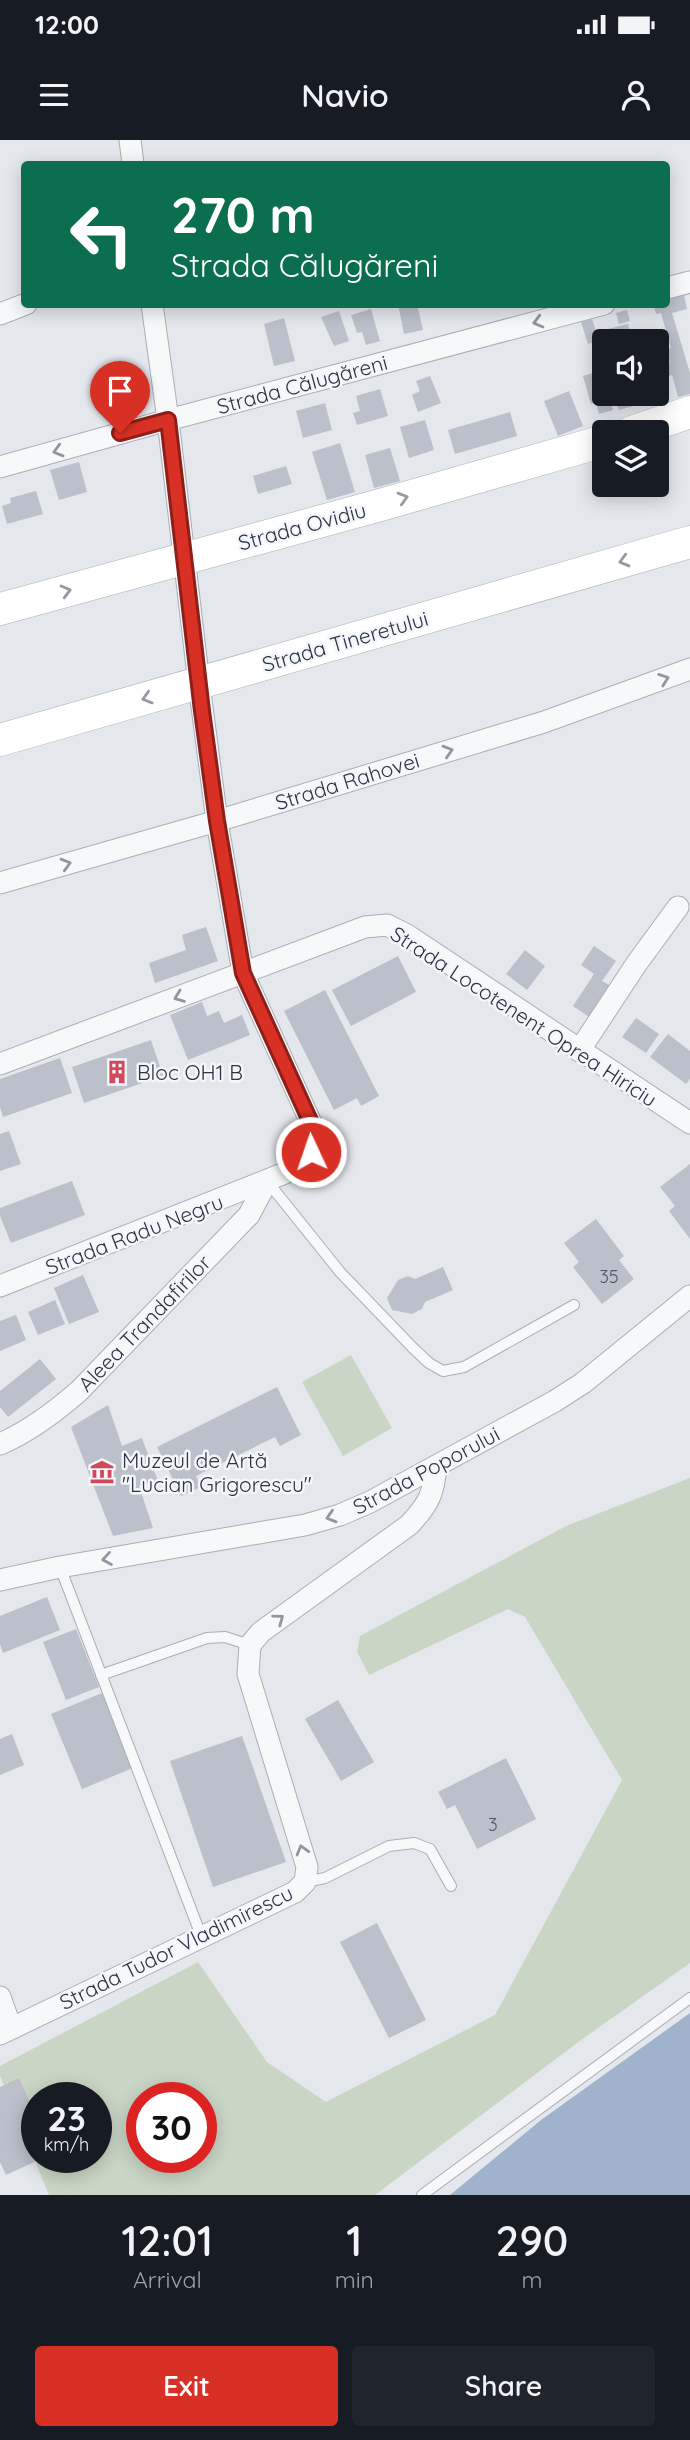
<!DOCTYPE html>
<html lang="en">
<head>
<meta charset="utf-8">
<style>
  body { margin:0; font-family:Quicksand,sans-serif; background:#20242c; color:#f1f3f6; height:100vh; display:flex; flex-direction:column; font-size:26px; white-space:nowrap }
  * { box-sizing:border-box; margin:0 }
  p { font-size:23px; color:#9ea1a6 }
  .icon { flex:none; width:38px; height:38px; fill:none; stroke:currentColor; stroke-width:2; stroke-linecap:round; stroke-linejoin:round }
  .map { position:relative; height:2055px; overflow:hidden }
  .sheet { display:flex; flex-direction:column; background:#171b24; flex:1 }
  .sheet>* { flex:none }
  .banner { position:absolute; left:21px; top:21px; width:649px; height:147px; border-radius:7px; box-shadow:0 4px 18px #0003; background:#0b6e4f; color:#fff; overflow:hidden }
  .controls { position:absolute; left:592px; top:189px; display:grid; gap:14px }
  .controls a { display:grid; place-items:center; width:77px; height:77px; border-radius:7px; background:#171b24; box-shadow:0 4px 18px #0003; font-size:35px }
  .speed { position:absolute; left:21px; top:1942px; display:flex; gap:14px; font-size:35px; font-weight:700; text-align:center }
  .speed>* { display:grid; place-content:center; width:91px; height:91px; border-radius:50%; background:#171b24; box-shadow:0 4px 18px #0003; line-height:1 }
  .speed small { font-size:18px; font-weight:400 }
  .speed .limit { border:10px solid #d22; background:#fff; color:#111 }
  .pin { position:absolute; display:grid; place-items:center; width:60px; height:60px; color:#fff; margin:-72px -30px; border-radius:50% 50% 50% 0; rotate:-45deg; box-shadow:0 0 7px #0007 }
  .pin .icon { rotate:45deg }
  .me { position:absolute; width:77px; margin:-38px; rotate:357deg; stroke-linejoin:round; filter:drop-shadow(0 0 5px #0008) }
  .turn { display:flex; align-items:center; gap:24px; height:147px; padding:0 35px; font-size:32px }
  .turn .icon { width:91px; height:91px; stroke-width:2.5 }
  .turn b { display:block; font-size:49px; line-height:60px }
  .eta { display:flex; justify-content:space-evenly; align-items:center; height:119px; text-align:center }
  .eta b { font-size:42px; font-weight:600; line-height:49px }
  .cta { display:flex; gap:14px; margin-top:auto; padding:14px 35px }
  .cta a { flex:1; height:80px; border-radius:7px; background:#d93025; color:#fff; font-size:28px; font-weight:600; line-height:80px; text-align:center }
  .cta a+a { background:#20242c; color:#f1f3f6 }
  .status { display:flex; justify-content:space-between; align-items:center; height:49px; padding:0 35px; background:#171b24; direction:ltr }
  .status svg { height:19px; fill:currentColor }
  header { display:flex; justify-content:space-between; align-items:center; height:91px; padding:0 35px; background:#171b24; font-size:32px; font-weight:600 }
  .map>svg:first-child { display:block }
  .green { fill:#c9d6c5; fill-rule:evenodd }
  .water { fill:#9fb4cc }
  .building { fill:#bbc0ca }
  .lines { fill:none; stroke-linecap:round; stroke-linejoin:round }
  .service-casing { stroke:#a9aeb7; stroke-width:12 }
  .minor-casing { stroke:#a9aeb7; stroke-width:23 }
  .secondary-casing { stroke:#a9aeb7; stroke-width:33 }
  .service { stroke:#f7f8fa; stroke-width:10 }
  .minor { stroke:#f7f8fa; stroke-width:21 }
  .secondary { stroke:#fff; stroke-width:32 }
  .oneway { stroke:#9196a0 }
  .oneway2 { stroke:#959aa2 }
  .route-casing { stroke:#8d1f18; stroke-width:18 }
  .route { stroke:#d93025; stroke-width:12 }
  .labels { text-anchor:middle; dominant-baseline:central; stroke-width:5; stroke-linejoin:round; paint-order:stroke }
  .number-label { font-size:18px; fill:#4f5766 }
  .street-label { font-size:21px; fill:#2b3445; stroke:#f4f6f9 }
  .poi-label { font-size:21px; fill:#2b3445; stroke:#f4f6f9; text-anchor:start }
</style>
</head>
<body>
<div class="status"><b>12:00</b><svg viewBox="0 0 49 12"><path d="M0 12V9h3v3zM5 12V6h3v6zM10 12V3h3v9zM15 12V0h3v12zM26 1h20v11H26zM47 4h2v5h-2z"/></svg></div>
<header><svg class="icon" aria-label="menu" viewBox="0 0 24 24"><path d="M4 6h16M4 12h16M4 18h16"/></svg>Navio<svg class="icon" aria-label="person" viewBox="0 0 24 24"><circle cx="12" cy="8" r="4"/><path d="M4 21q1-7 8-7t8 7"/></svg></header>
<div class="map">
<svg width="690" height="2055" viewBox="0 0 690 2055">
  <rect width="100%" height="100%" fill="#e4e7ec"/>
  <g class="green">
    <polygon points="351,1215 392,1288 343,1316 302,1242"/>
    <path d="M690,1338V1823L581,1900L375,2055H49L0,1936V1926L198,1822L267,1922L326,1962L495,1875L622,1640L525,1477L508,1469L369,1535L357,1512L360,1496L566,1386ZM37,1958H96V2018H37ZM142,1958H201V2018H142Z"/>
  </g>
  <polygon class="water" points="690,1873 690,2055 450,2055 541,1980"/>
  <g class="building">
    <polygon points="684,155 687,169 672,173 690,233 690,254 678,257 672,235 669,236 666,223 670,222 666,210 671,208 661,173 656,174 653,164 667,164 667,159"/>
    <polygon points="398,164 417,164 423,190 404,194"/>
    <polygon points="371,169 380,201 366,205 362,192 357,193 351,175"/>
    <polygon points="627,170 630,181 619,184 616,173"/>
    <polygon points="339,171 349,201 334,206 321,177"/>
    <polygon points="284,178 295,221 274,226 264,184"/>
    <polygon points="592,179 599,201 588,204 581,182"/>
    <polygon points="628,184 632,201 614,201 613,199 611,199 608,189"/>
    <polygon points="602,230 604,254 609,254 613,270 599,274 596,262 591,264 583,236"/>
    <polygon points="430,236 441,263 418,272 412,255 420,251 416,241"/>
    <polygon points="380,249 388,276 357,285 353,273 360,271 356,256"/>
    <polygon points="569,251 583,286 558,296 544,261"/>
    <polygon points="614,254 637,254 640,264 619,270"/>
    <polygon points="325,263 332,290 303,298 296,271"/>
    <polygon points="510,272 517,296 455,314 448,290"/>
    <polygon points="425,280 434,310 409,318 400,287"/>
    <polygon points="340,303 355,352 327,360 312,312"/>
    <polygon points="390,308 400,341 374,348 365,315"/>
    <polygon points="79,322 87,352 59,360 50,330"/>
    <polygon points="286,326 292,344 258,354 253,336"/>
    <polygon points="36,351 43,374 7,384 2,366 11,363 10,358"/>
    <polygon points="206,787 218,821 155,843 149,823 186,810 182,795"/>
    <polygon points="594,806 616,821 602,841 616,849 595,881 573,866 594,834 581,825"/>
    <polygon points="525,810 545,826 527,850 506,834"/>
    <polygon points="398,816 416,852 351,886 332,850"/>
    <polygon points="325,850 379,956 361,966 357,958 334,970 284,871"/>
    <polygon points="202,862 207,876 219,871 224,883 242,875 250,895 188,920 170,875"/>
    <polygon points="636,878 659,894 646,913 622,897"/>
    <polygon points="668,894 690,911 690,939 686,944 650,917"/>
    <polygon points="151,900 163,936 84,963 72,927"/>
    <polygon points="60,918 72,953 3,977 0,967 0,939"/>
    <polygon points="9,991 21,1024 0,1031 0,994"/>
    <polygon points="690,1024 690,1099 669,1071 675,1066 660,1047"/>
    <polygon points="72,1041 85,1075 11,1103 0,1076 0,1068"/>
    <polygon points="596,1079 624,1116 619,1120 634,1139 602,1164 573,1127 579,1122 564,1103"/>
    <polygon points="443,1127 453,1150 425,1162 422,1169 412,1174 392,1170 387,1158 398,1140 408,1136 415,1139"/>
    <polygon points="83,1135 99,1172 69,1184 54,1148"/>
    <polygon points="55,1160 65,1184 38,1195 28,1172"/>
    <polygon points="16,1175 26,1200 0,1211 0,1181"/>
    <polygon points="40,1219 56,1239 8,1277 0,1267 0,1251"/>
    <polygon points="277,1247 301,1295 280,1306 275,1297 196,1336 201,1347 181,1356 157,1307"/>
    <polygon points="108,1265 122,1306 142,1298 158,1341 139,1346 153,1388 113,1396 71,1287"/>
    <polygon points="47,1457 60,1490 3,1513 0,1504 0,1476"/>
    <polygon points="76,1489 99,1547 66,1560 43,1502"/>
    <polygon points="102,1553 133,1628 82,1649 51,1574"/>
    <polygon points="338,1560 374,1622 341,1641 305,1579"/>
    <polygon points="12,1594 24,1625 0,1635 0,1599"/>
    <polygon points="242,1596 286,1722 213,1747 170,1621"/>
    <polygon points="506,1618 536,1679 477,1709 455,1665 447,1669 438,1652"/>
    <polygon points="377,1783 426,1880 389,1898 340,1802"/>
    <polygon points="19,1938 36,1976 27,1980 37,2002 37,2018 43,2018 6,2035 0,2022 0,1947"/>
  </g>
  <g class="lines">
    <g class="service-casing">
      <g id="service">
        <polyline points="267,1041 340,1132 413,1208 429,1223 443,1231 464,1227 574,1165"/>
        <polyline points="60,1427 202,1798"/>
        <polyline points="101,1535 207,1498 225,1497 250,1505"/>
        <polyline points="305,1742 325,1738 389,1706 414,1703 430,1709 451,1746"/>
        <polyline points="422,2055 690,1858"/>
      </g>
    </g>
    <g class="minor-casing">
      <g id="minor">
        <polyline points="130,0 133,24"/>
        <polyline points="667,148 690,142"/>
        <polyline points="0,174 26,164"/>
        <polyline points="0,327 168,280 604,164"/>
        <polyline points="0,743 217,681 544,582 690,529"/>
        <polyline points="579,911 637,823 678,767"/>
        <polyline points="0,924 365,787 387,785 407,795 690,983"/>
        <path d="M0,1146L285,1033C308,1018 317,1011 311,983L243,833L217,681L199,544L168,280L152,164"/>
        <path d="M0,1304C30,1291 55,1272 79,1251L249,1075L267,1041"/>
        <polyline points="0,1440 60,1427 305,1385 340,1375 370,1362 555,1261 583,1243 690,1156"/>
        <polyline points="0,1857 11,1888"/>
        <path d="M0,1894L295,1752L305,1742L307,1727L248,1534L250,1505L261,1492L409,1385C428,1365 434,1354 436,1326"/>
      </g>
    </g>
    <g class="secondary-casing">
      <g id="secondary">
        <polyline points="632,292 690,272"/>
        <polyline points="0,469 384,364 604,301"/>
        <polyline points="0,600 690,402"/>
      </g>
    </g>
    <use href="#service" class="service"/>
    <use href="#minor" class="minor"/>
    <use href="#secondary" class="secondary"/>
  </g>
  <defs><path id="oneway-chevron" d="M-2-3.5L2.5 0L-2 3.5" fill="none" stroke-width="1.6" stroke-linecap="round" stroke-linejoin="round" transform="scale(1.75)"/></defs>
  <g class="oneway">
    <use href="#oneway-chevron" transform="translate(538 182) rotate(165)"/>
    <use href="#oneway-chevron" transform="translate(58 311) rotate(164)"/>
    <use href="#oneway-chevron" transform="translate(664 539) rotate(-20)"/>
    <use href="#oneway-chevron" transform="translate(448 611) rotate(-17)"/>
    <use href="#oneway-chevron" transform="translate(66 724) rotate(-16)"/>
    <use href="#oneway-chevron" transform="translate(179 857) rotate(159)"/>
    <use href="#oneway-chevron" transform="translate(331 1377) rotate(163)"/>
    <use href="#oneway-chevron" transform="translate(107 1419) rotate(171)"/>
    <use href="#oneway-chevron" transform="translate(279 1479) rotate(-36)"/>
    <use href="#oneway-chevron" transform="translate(302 1710) rotate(-106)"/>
  </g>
  <g class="oneway2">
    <use href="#oneway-chevron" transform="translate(403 358) rotate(-16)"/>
    <use href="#oneway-chevron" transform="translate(624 421) rotate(164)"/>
    <use href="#oneway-chevron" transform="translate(66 451) rotate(-15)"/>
    <use href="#oneway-chevron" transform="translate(147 558) rotate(164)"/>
  </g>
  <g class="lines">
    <g class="route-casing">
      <polyline id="route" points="120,293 168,280 202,571 217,681 243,833 311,983 314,997 311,1012"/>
    </g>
    <use href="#route" class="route"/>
  </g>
  <defs>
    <g id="building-bare" transform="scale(1.89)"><path d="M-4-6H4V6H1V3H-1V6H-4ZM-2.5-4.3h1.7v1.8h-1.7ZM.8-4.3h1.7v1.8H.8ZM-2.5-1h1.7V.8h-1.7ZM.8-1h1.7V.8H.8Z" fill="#d1495b" stroke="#f4f6f9" stroke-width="2.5" paint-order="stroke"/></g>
    <g id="museum-bare" transform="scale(1.89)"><path d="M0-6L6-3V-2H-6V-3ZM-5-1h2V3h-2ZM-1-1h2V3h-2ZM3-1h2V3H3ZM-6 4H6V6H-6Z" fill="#d1495b" stroke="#f4f6f9" stroke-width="2.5" paint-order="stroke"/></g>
  </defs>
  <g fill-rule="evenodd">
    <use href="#building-bare" x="117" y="932"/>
    <use href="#museum-bare" x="102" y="1332"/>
  </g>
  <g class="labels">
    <g class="number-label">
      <text x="609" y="1136">35</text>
      <text x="493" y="1684">3</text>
    </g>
    <g class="street-label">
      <text transform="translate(302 244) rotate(-15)">Strada Călugăreni</text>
      <text transform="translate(302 386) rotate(-15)">Strada Ovidiu</text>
      <text transform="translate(345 501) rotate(-16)">Strada Tineretului</text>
      <text transform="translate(347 641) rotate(-17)">Strada Rahovei</text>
      <text transform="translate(524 876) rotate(33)">Strada Locotenent Oprea Hiriciu</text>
      <text transform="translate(134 1094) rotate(-21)">Strada Radu Negru</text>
      <text transform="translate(144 1183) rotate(-46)">Aleea Trandafirilor</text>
      <text transform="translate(426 1330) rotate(-28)">Strada Poporului</text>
      <text transform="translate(176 1807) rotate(-26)">Strada Tudor Vladimirescu</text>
    </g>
    <g class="poi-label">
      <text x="137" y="932">Bloc OH1 B</text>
      <text x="122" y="1320">Muzeul de Artă<tspan x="122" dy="24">"Lucian Grigorescu"</tspan></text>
    </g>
  </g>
</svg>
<div class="controls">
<a><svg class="icon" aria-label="sound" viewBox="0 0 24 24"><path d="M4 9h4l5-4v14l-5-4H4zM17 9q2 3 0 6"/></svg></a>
<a><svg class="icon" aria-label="layers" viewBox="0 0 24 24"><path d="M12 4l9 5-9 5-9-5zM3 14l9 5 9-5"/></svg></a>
</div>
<div class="speed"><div>23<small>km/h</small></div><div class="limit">30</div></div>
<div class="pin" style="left:120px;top:293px;background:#d93025"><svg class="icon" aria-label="arrive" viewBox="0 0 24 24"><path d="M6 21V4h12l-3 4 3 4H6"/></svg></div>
<svg class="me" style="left:311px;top:1012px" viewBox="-20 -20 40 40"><circle r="17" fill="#d93025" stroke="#fff" stroke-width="3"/><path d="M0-11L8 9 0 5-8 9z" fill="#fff"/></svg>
<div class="banner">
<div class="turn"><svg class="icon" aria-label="left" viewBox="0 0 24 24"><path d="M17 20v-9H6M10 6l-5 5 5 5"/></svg><div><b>270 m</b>Strada Călugăreni</div></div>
</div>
</div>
<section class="sheet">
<div class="eta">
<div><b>12:01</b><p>Arrival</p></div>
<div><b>1</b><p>min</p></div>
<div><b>290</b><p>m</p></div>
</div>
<div class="cta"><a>Exit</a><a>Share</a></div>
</section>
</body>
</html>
